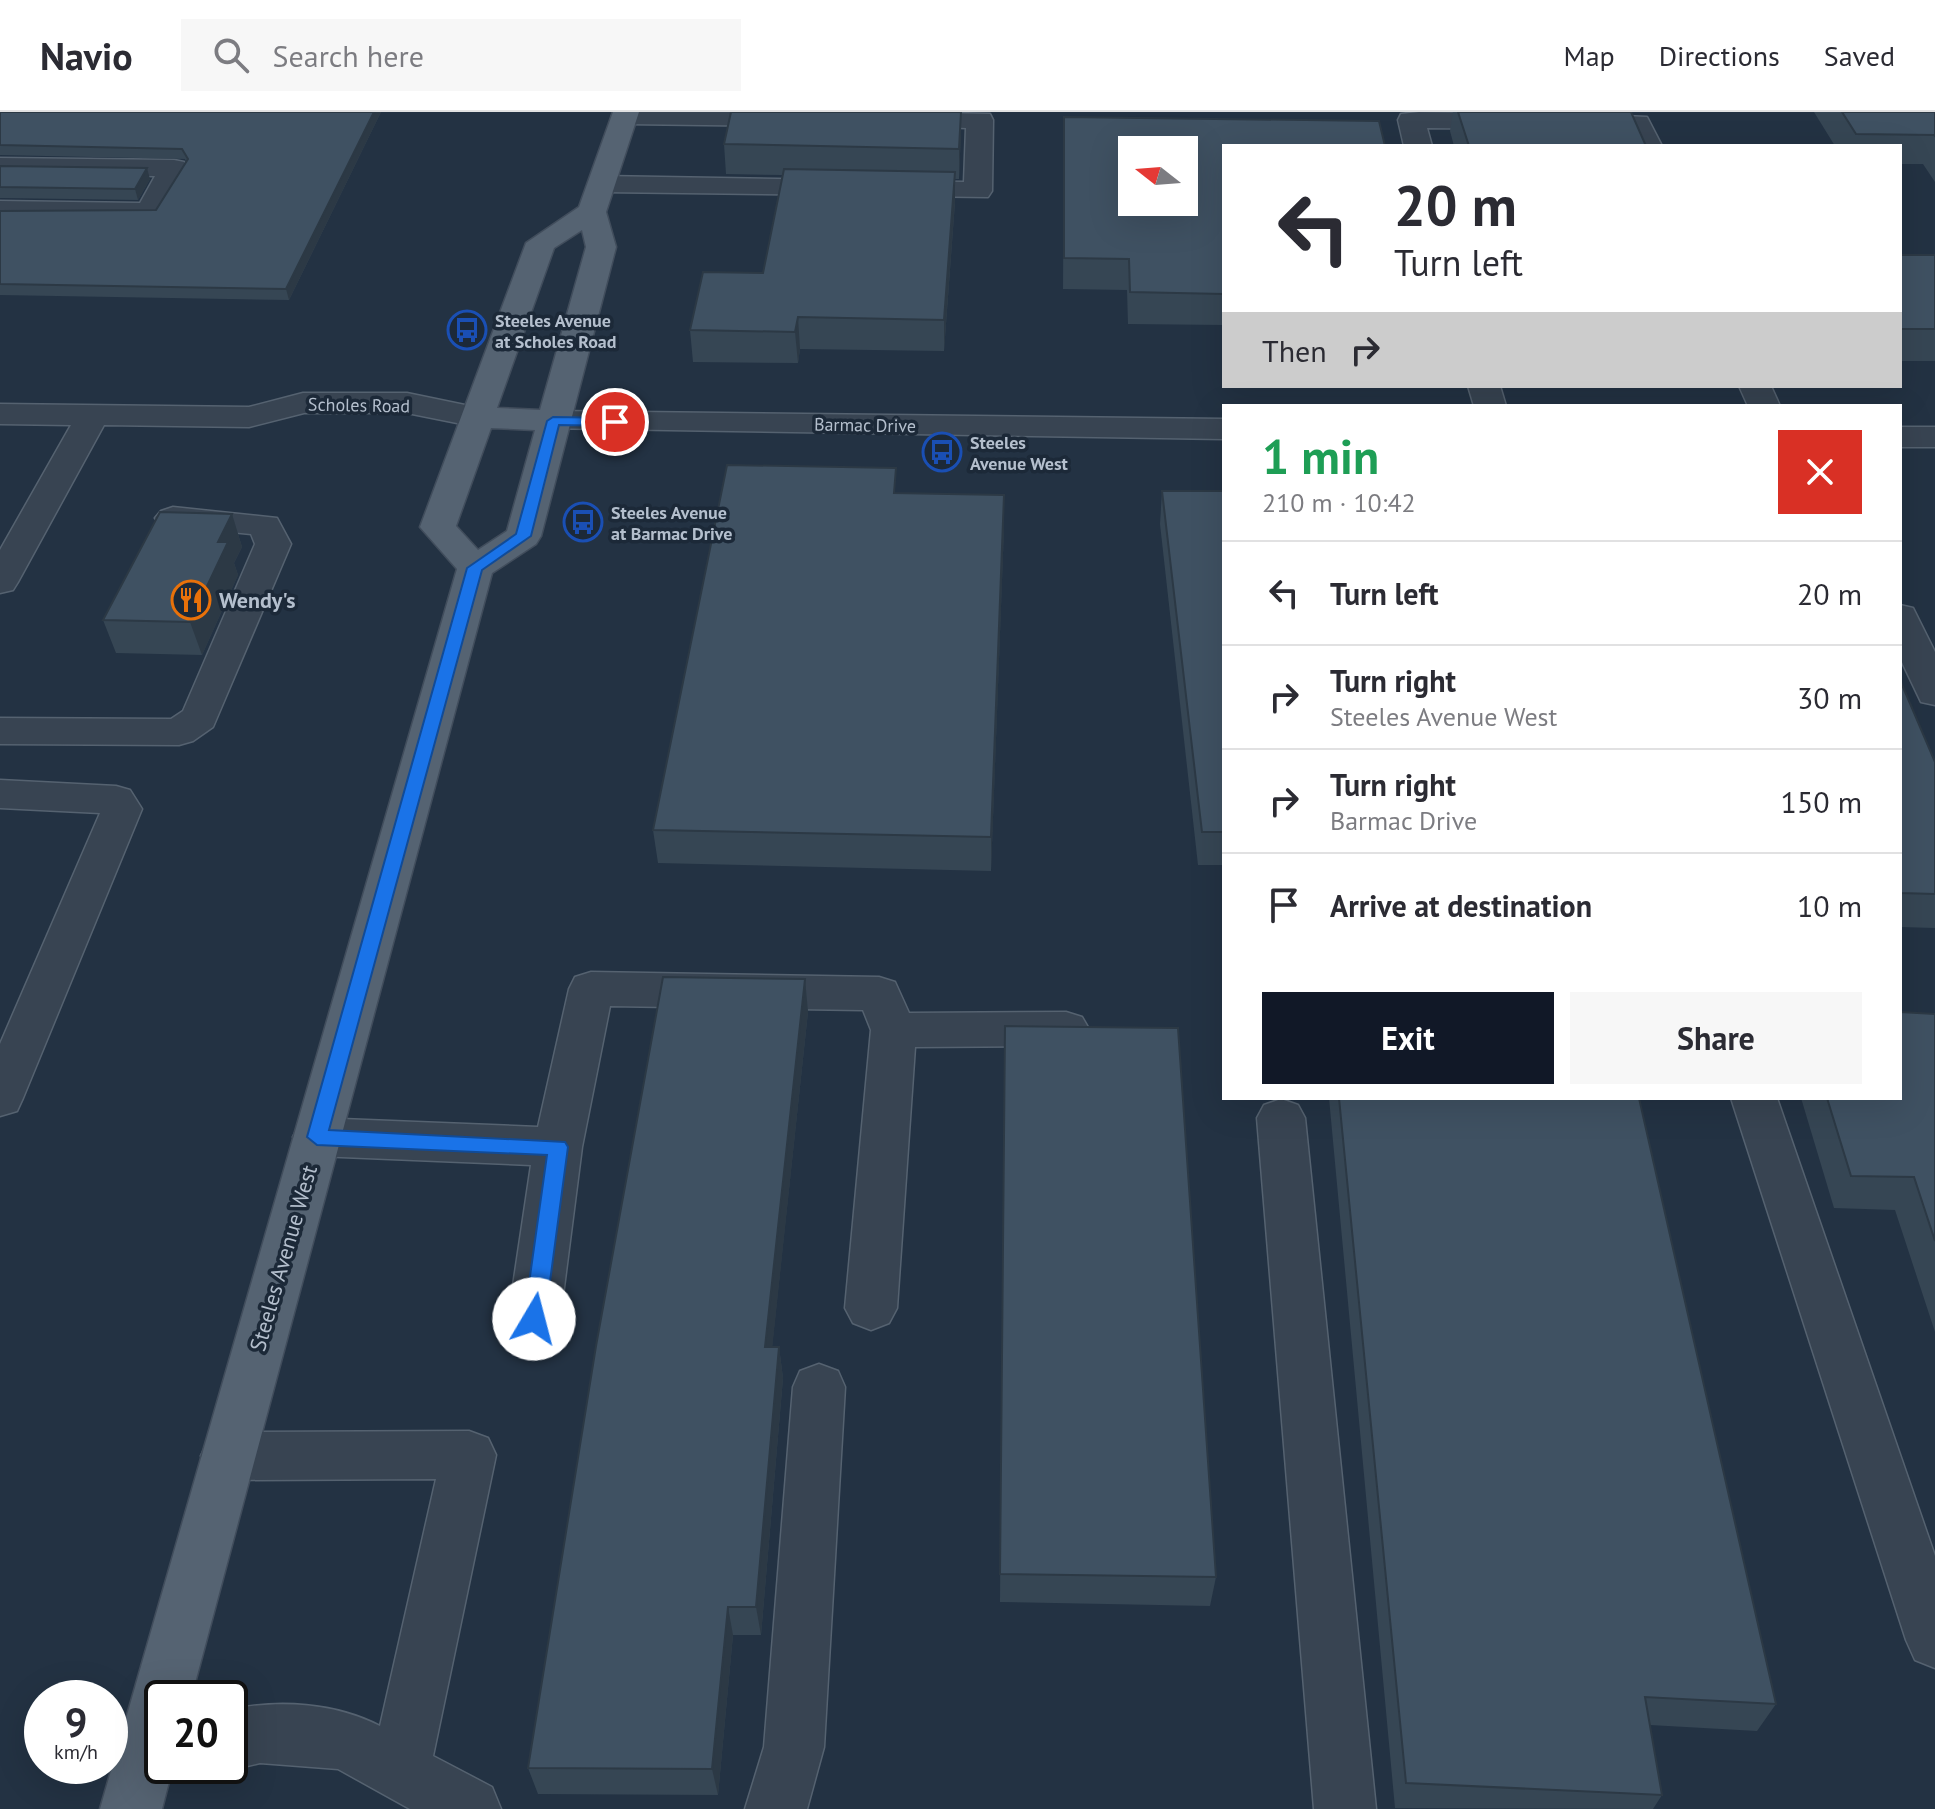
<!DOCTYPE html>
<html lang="en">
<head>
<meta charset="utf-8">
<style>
  body { margin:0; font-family:"PT Sans",sans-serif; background:#f7f7f7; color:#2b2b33; height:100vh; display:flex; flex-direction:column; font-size:30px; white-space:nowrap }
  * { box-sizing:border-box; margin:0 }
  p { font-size:26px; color:#7c7c81 }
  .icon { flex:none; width:44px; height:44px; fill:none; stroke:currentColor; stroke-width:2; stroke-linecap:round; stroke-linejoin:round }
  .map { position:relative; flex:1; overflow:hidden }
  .side { position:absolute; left:1222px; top:292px; width:680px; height:696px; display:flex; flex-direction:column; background:#fff; border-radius:0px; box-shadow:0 8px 32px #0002 }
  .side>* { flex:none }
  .top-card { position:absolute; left:1222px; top:32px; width:680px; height:244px; border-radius:0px; box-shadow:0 8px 32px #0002; background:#fff; color:#2b2b33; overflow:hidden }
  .needle { width:52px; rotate:287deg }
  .controls { position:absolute; left:1118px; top:24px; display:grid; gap:16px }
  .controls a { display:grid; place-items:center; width:80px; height:80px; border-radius:0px; background:#fff; box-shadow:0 8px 32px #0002; font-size:40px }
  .speed { position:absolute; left:24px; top:1568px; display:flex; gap:16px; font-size:40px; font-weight:700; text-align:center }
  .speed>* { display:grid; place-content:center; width:104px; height:104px; border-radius:50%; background:#fff; box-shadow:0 8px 32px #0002; line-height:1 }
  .speed small { font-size:20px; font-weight:400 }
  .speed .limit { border:4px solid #111; border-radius:12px; background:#fff; color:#111 }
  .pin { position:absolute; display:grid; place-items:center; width:68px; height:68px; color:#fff; margin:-34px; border:4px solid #fff; border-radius:50%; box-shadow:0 2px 8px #0007 }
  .me { position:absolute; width:88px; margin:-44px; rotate:8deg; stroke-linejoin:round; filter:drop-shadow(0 0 6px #0008) }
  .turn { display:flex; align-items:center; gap:28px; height:168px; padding:0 40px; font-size:36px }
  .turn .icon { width:104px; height:104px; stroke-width:2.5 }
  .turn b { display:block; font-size:56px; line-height:68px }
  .then { display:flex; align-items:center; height:76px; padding:0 40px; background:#0003; gap:16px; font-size:30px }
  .round { display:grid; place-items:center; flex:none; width:84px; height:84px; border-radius:0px; background:#f7f7f7 }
  .headline { display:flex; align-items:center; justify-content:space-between; height:136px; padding:0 40px }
  h1 { font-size:48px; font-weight:700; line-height:60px; color:#1e9e55 }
  .primary-button { display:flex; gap:16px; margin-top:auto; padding:16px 40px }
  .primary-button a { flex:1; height:92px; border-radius:0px; background:#111827; color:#fff; font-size:32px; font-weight:700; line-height:92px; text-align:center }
  .primary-button a+a { background:#f7f7f7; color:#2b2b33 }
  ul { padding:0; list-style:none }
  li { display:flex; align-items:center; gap:24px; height:104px; padding:0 40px; border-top:2px solid #e1e1e2 }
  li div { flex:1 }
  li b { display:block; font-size:30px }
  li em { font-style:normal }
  header { display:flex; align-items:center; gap:48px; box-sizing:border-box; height:112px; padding:0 40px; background:#fff; border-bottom:2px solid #e1e1e2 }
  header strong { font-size:38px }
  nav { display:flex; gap:44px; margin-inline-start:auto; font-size:28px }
  .search { width:560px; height:72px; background:#f7f7f7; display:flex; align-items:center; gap:20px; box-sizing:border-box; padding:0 28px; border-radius:0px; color:#7c7c81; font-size:30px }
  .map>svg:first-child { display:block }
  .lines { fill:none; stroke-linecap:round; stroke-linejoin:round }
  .minor-casing { stroke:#556270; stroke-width:3 }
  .major-casing { stroke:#414d5c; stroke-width:3 }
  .minor { fill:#384452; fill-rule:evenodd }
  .major { fill:#556372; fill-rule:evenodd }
  .wall { fill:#364654 }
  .shaded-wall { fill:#2c3945 }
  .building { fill:#3f5162; stroke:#2c3945; stroke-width:2; fill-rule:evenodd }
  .route { fill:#1a73e8; stroke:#114b97; stroke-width:2 }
  .labels { text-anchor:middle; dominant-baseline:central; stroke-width:7; stroke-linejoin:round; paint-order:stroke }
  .far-poi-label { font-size:18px; font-weight:bold; fill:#b4bfcd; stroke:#1c2938; text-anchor:start }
  .far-street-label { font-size:18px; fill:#b4bfcd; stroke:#1c2938 }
  .poi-label { font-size:22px; font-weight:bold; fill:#b4bfcd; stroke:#1c2938; text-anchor:start }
  .street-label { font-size:22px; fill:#b4bfcd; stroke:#1c2938 }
</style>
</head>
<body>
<header>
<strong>Navio</strong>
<div class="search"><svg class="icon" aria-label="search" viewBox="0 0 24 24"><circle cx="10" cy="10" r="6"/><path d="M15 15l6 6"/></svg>Search here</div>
<nav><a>Map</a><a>Directions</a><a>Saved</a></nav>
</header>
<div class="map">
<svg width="1935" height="1697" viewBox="0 0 1935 1697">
  <rect width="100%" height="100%" fill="#233243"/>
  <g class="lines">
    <g class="minor-casing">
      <g id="minor">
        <polygon points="614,0 798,0 803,6 800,12 790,14 625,12 616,10 612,4"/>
        <polygon points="899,0 990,2 993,8 992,79 988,85 602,80 592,78 588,72 592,66 602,64 964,70 966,16 893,13 890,7"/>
        <polygon points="1419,0 1512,1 1522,3 1525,9 1522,15 1512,17 1427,16 1432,34 1404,34 1398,8 1401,2"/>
        <polygon points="1577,2 1647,5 1662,34 1634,34 1627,19 1567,16 1564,10 1567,4"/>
        <polygon points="0,46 174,48 184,50 188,56 159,106 0,107 0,89 140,91 155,64 0,62"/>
        <polygon points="1468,274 1500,274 1506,294 1474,294"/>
        <polygon points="1739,274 1771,274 1780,294 1748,294"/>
        <polygon points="303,281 407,281 489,298 493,305 489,312 477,315 407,301 304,301 249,315 104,313 18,470 13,478 0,481 0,438 71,313 0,312 0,292 249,295"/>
        <polygon points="553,299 1224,307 1224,327 541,316 536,309 541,302"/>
        <rect x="1900" y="315" width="35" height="20"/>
        <polygon points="173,395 277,406 291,432 213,615 193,629 179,633 0,632 0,606 171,607 183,599 255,432 251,422 161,413 155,406 161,399"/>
        <polygon points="1900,493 1913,496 1935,540 1935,593 1921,590 1900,546"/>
        <polygon points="0,668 116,674 130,678 142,697 23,986 17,999 0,1004 0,932 100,701 0,696"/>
        <polygon points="591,860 879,865 895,870 909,901 1066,900 1082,905 1089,917 1082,929 1066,934 915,935 897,1196 889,1211 871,1218 853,1211 845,1196 871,918 863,898 610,894 582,1035 560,1207 552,1222 534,1229 516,1222 508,1207 531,1053 317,1044 300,1038 293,1025 300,1012 317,1006 538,1015 569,877 575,865"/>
        <polygon points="1731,986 1777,986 1935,1444 1935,1556 1915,1548 1906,1528"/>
        <polygon points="1281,987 1298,993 1305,1006 1376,1697 1314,1697 1257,1006 1264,993"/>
        <polygon points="819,1252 838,1259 845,1275 824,1635 807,1697 745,1697 764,1635 793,1275 800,1259"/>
        <path d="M469,1319L488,1326L496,1343L433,1644L492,1675L501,1697H410L338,1657L260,1651L230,1658L221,1654H230V1598C278,1587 336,1591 380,1614L436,1367L228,1368L209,1361L201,1344L209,1327L228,1320Z"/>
      </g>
    </g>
    <g class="major-casing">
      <path id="major" d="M613,0H639L606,100L616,135L541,424L536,432L492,461L191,1586H162V1654H173L162,1697H100L457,457L420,415L526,131L579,95ZM582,118L586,135L540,298L497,296L554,136ZM491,316L535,318L507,419L478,438L456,414Z"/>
    </g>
    <use href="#minor" class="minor"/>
    <use href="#major" class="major"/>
  </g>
  <g class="wall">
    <polygon points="0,0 381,0 289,188 0,183 0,99 156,98 186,50 185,47 0,43"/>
    <polygon points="1453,0 1631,0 1646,34 1454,34 1450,19"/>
    <polygon points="1814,0 1935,0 1935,70 1923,52 1900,52 1900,34 1835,34"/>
    <polygon points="1064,5 1224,34 1224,213 1128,212 1127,178 1063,177"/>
    <polygon points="961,19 959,67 955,67 955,90 944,239 800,237 798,251 693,250 690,218 763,161 782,63 726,62 724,32"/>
    <polygon points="0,54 150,67 138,88 0,86"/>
    <rect x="1900" y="143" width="35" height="106"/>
    <polygon points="1162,379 1224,379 1224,753 1198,753 1160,412"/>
    <polygon points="896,381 1004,416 991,759 658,751 653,718"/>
    <polygon points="232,402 242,435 234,451 238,463 202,543 116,541 103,508"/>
    <polygon points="1900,568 1935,650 1935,816 1900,815"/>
    <polygon points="805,867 808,900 772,1235 779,1235 783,1266 761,1523 733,1523 718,1683 538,1682 528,1656"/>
    <polygon points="1935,902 1935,1220 1895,1098 1834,1096 1801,986 1900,986"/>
    <polygon points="1005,914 1216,1465 1210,1494 1000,1490"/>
    <polygon points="1329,986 1639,986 1776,1592 1757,1619 1650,1613 1662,1683 1653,1697 1395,1696"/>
  </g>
  <g class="shaded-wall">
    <polygon points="374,0 381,0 289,188 286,177"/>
    <polygon points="961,0 961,19 959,67 959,37"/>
    <polygon points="147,56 150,67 138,88 135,77"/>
    <polygon points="955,60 955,90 944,239 944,208"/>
    <polygon points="798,205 800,237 798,251 795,220"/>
    <polygon points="1004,383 1004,416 991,759 991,725"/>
    <polygon points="232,402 242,435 234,451 238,463 202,543 190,510 218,430"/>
    <polygon points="805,867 808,900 769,1266 765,1235"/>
    <polygon points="779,1235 783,1266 761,1523 756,1495"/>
    <polygon points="728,1495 733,1523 718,1683 712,1657"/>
  </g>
  <g class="building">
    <polygon points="0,0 374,0 286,177 0,172 0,99 156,98 188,47 182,37 0,33"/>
    <polygon points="731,0 961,0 959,37 724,32"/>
    <polygon points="1458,0 1631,0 1646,34 1469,34"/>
    <polygon points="1842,0 1935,0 1935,24 1934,23 1856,22"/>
    <path d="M1064,5L1379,9L1385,34H1224V182L1130,180L1129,147L1064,146ZM1132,38H1184V90H1132Z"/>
    <polygon points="0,54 147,56 135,77 0,75"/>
    <polygon points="784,57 955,60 944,208 798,205 795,220 690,218 703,160 763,161"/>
    <rect x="1900" y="143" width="35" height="74"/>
    <polygon points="727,353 896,356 894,381 1004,383 991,725 653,718"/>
    <polygon points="1162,379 1224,379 1224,720 1202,720"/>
    <polygon points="160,400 232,402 218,430 228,430 190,510 103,508"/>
    <polygon points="1900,568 1935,650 1935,782 1900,781"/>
    <polygon points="663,865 805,867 765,1235 779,1235 756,1495 728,1495 712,1657 528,1656 596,1234"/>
    <polygon points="1900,900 1935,902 1935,1129 1914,1065 1851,1064 1827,986 1900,986"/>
    <polygon points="1005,914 1178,916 1216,1465 1000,1462"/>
    <polygon points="1339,986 1639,986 1776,1592 1645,1585 1662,1683 1406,1671"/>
  </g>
  <polygon class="route" points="553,305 615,306 622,310 615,314 559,313 531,424 482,458 329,1018 565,1030 568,1035 545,1207 542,1213 527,1213 524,1207 547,1043 317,1033 307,1025 467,456 516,422 547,309"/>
  <defs>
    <g id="bus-ring" transform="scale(2)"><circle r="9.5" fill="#1c2938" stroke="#1a4fb4" stroke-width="1.5"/><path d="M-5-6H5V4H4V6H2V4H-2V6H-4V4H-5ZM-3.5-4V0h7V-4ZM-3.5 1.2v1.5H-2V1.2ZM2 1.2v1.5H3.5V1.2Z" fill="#1a4fb4"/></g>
    <g id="restaurant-ring" transform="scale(2)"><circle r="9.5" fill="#1c2938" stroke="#e8710a" stroke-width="1.5"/><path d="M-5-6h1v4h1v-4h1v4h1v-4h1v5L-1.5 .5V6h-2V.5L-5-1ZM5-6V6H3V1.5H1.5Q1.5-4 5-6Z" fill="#e8710a"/></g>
  </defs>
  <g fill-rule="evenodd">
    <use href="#bus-ring" x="467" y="218"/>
    <use href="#bus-ring" x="942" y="340"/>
    <use href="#bus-ring" x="583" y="410"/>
    <use href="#restaurant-ring" x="191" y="488"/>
  </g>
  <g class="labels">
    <g class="far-poi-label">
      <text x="495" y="208">Steeles Avenue<tspan x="495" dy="21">at Scholes Road</tspan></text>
      <text x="970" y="330">Steeles<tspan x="970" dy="21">Avenue West</tspan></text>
      <text x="611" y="400">Steeles Avenue<tspan x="611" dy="21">at Barmac Drive</tspan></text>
    </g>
    <g class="far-street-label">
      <text transform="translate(359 293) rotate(1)">Scholes Road</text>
      <text transform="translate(865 313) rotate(1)">Barmac Drive</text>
    </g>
    <g class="poi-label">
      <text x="219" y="488">Wendy's</text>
    </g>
    <g class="street-label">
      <text transform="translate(283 1146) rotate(-74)">Steeles Avenue West</text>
    </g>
  </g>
</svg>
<div class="controls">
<a><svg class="needle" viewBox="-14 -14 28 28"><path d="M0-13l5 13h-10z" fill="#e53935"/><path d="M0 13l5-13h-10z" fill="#7c7c81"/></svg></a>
</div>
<div class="speed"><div>9<small>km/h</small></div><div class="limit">20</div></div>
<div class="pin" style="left:615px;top:310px;background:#d93025"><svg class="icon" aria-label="arrive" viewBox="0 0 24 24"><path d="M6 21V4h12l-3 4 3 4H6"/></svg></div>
<svg class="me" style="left:534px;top:1207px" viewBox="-20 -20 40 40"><circle r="19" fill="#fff"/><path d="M0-13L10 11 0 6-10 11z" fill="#1a73e8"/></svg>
<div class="top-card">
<div class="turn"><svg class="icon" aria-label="left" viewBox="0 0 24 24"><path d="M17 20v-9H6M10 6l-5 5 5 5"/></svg><div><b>20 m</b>Turn left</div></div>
<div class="then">Then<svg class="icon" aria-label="right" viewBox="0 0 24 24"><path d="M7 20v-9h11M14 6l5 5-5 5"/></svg></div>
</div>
<section class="side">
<div class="headline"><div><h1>1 min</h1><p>210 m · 10:42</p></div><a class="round" style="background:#d93025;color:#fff"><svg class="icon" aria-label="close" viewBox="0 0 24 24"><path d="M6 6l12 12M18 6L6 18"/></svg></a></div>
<ul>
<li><svg class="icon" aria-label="left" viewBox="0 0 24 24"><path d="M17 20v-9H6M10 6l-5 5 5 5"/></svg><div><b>Turn left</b></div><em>20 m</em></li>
<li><svg class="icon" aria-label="right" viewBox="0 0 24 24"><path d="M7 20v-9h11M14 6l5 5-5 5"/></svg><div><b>Turn right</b><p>Steeles Avenue West</p></div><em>30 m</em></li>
<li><svg class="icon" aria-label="right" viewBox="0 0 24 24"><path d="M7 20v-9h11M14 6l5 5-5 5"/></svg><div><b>Turn right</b><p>Barmac Drive</p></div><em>150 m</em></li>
<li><svg class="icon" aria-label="arrive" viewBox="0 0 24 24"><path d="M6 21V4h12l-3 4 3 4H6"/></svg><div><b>Arrive at destination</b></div><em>10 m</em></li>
</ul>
<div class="primary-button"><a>Exit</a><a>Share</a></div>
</section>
</div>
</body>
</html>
